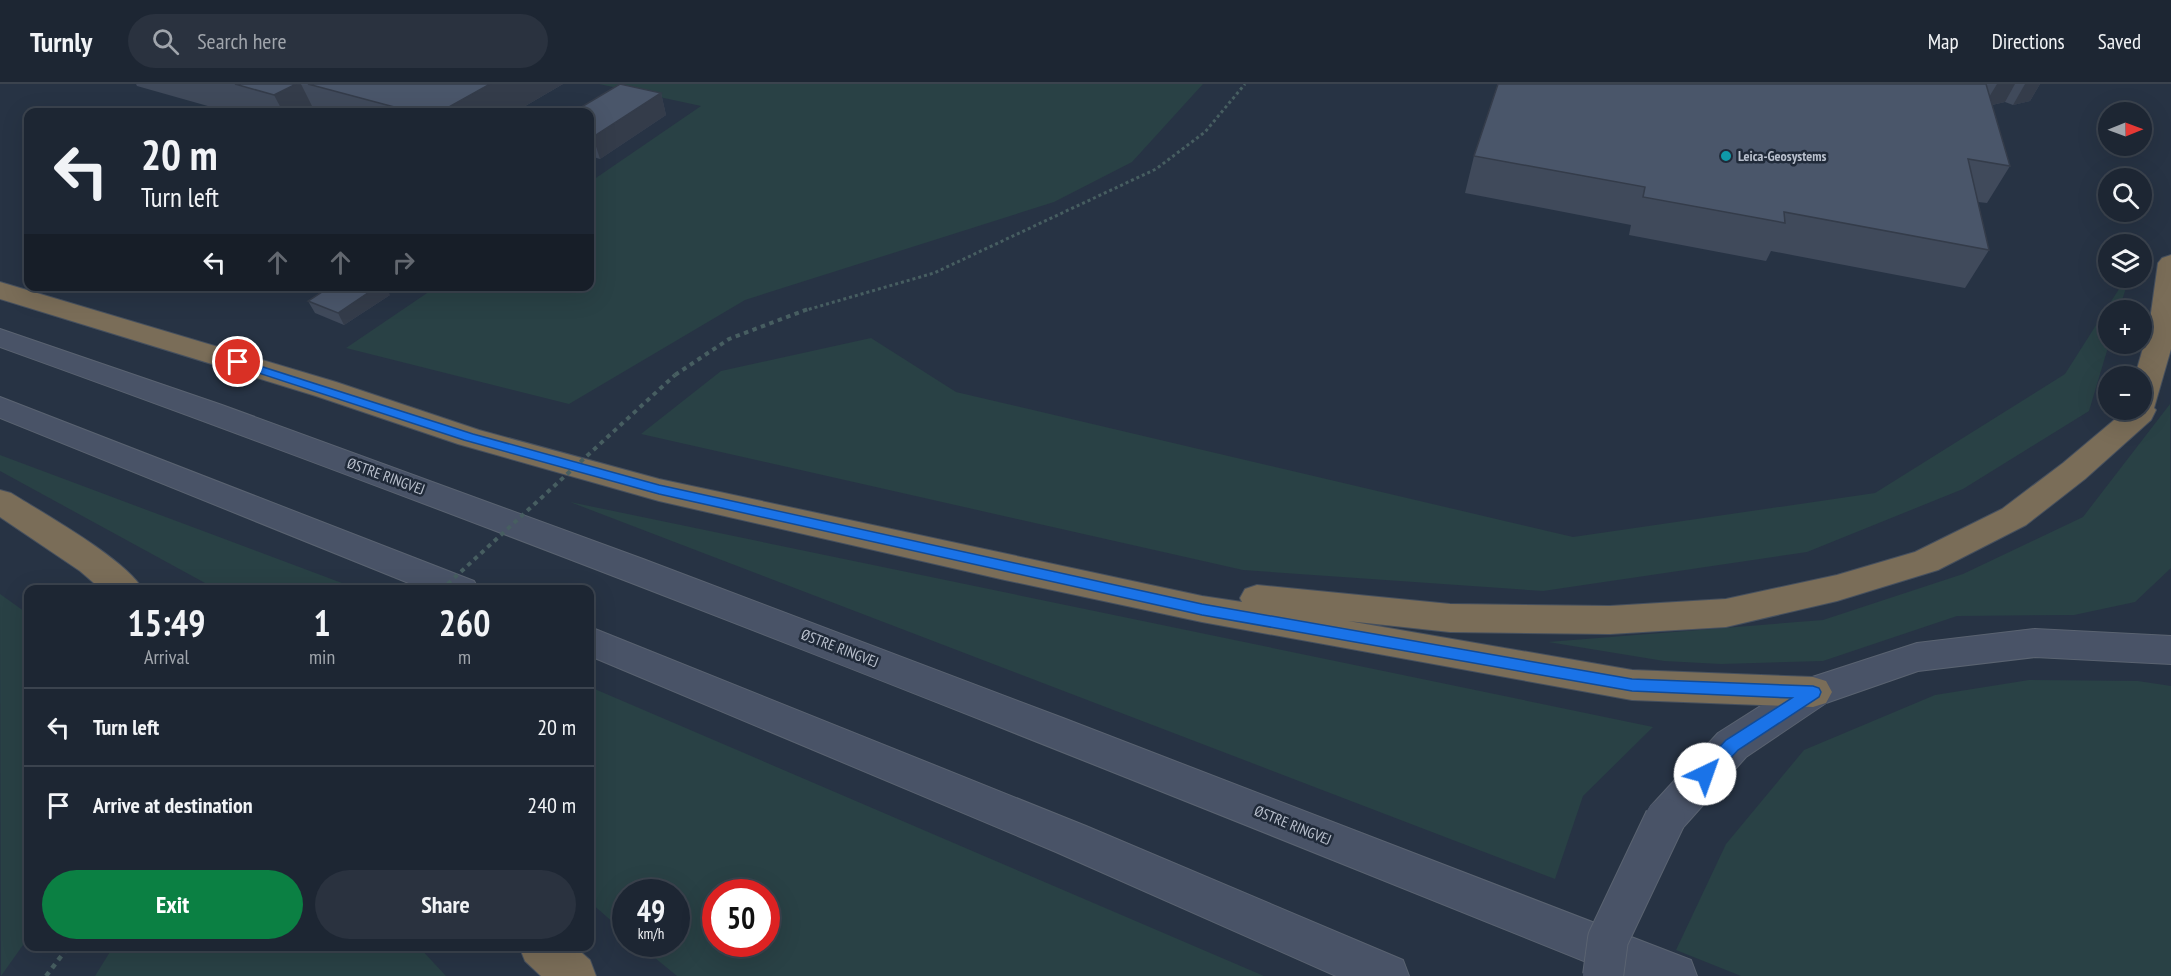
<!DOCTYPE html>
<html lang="en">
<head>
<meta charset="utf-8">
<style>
  body { margin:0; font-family:"PT Sans Narrow",sans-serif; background:#2a323f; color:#f1f3f6; height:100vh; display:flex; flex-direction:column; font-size:22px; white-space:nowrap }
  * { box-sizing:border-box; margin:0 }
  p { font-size:20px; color:#a0a5ac }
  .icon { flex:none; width:33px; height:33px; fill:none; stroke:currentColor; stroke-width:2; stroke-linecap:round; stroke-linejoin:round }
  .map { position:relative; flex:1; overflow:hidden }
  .details { position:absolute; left:24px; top:501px; width:570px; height:366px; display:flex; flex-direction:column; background:#1d2633; border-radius:12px; box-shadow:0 6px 24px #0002,0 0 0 2px #3b434e }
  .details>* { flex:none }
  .banner { position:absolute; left:24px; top:24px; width:570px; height:183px; border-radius:12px; box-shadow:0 6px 24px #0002,0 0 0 2px #3b434e; background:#1d2633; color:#f1f3f6; overflow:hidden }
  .needle { width:39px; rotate:89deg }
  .controls { position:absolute; left:2098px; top:18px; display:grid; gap:12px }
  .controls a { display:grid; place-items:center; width:54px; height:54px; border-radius:50%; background:#1d2633; box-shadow:0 6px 24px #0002,0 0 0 2px #3b434e; font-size:30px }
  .speed { position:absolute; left:612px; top:795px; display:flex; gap:12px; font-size:30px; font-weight:700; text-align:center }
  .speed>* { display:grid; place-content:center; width:78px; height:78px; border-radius:50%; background:#1d2633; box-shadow:0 6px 24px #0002,0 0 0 2px #3b434e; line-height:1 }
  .speed small { font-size:15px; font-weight:400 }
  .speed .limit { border:9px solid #d22; background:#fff; color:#111 }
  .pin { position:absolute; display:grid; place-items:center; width:51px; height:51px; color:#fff; margin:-26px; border:3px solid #fff; border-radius:50%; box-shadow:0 2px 6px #0007 }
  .me { position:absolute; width:66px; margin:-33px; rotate:42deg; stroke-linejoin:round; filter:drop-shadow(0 0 4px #0008) }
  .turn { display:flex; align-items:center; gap:21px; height:126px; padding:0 18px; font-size:27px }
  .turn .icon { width:78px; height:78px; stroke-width:2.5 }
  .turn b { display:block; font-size:42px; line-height:51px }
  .lanes { display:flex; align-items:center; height:57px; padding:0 18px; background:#0003; justify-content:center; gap:30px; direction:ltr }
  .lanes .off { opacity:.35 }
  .eta { display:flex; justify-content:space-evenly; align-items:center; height:102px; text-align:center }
  .eta b { font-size:36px; font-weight:700; line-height:42px }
  .primary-button { display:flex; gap:12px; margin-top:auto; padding:12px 18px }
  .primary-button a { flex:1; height:69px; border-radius:36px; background:#0b8043; color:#fff; font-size:24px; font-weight:700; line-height:69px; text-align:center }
  .primary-button a+a { background:#2a323f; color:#f1f3f6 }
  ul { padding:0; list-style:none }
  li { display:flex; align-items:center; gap:18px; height:78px; padding:0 18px; border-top:2px solid #3b434e }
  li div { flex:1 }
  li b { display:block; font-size:22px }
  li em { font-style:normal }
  header { display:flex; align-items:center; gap:36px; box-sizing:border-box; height:84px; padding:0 30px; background:#1d2633; border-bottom:2px solid #3b434e }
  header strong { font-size:28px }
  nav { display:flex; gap:33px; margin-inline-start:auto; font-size:21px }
  .search { width:420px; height:54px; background:#2a323f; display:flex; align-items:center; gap:15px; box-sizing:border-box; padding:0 21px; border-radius:33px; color:#a0a5ac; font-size:22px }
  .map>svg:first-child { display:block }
  .green { fill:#294145; fill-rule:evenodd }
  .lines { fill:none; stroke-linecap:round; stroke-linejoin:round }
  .secondary-casing { stroke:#5a6371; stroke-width:2 }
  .highway-casing { stroke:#46505e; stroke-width:2 }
  .path-far2 { stroke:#475e61; stroke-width:3; stroke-dasharray:3 3; stroke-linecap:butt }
  .path-far1 { stroke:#475e61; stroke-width:4; stroke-dasharray:4.5 4.5; stroke-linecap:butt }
  .path { stroke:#475e61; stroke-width:4.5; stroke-dasharray:5 5; stroke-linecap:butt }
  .secondary { fill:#495367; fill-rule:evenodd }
  .highway { fill:#7a6d58; fill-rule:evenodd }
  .secondary-bridge-casing { stroke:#5a6371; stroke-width:42; stroke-linecap:butt }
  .path-bridge { stroke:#475e61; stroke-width:4; stroke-dasharray:4.5 4.5; stroke-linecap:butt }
  .secondary-bridge { stroke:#495367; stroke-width:40 }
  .wall { fill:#404a5b }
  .shaded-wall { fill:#343c4a }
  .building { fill:#4a566a; stroke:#343c4a; stroke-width:1.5 }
  .route { fill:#1a73e8; stroke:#114b97; stroke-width:1.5 }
  .culture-dot { fill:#0f9aa8; stroke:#202a39; stroke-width:2 }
  .labels { text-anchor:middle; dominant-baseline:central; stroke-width:5; stroke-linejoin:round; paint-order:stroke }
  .far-poi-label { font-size:14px; font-weight:bold; fill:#b9c0cd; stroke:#202a39; text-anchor:start }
  .street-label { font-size:15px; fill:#b9c0cd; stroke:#202a39 }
</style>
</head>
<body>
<header>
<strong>Turnly</strong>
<div class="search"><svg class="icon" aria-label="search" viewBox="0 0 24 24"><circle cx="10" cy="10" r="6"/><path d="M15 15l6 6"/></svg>Search here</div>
<nav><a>Map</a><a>Directions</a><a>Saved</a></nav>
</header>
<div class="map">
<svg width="2171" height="892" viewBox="0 0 2171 892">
  <rect width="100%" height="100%" fill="#273344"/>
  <g class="green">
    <polygon points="599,0 1203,0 1132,78 1054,118 745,216 569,320 346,264 436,203 590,202 590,98 701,22"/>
    <polygon points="2126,194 2129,194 2119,226 2109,226 2109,260 2089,327 1963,405 1807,468 1543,507 1243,486 641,350 721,287 871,254 956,308 1573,453 1875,409 2065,290"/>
    <polygon points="2170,320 2171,484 2135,518 2074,531 1957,532 1823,577 1721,580 1664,577 1548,558 1823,536 1963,490 2083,433"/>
    <polygon points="0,371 358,505 216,505 0,387"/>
    <polygon points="570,418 1653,643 1583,712 1555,795"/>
    <polygon points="0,510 28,530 28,854 1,892"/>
    <polygon points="2029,596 2138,597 2171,602 2171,892 1741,892 1676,866 1726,760 1804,666 1935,611"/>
    <path d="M590,603L1264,892H677L638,860H676V808H626L625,849L590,818ZM766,808V860H716V808Z"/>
    <polygon points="113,863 419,863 446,892 95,892"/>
  </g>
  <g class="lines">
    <g class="secondary-casing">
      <g id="secondary">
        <path d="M0,245L222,321L643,475L1063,634L1691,876L1697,892H1621C1083,675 545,459 0,263Z"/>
        <polygon points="0,313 474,497 479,506 426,506 0,334"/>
        <polygon points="590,543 1086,742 1403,876 1409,892 1336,892 1056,768 590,572"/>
        <polygon points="2035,545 2171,552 2171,580 2035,573 1918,587 1826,619 1746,673 1679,748 1665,753 1651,748 1645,735 1651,722 1718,649 1800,597 1917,559"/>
      </g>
    </g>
    <g class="highway-casing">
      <g id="highway">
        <polygon points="2171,171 2171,265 2154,324 2156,326 2151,336 2085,395 2026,441 1938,486 1837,517 1726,543 1610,550 1450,548 1348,537 1632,586 1813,593 1826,597 1832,608 1826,619 1813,623 1632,616 1202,538 1005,496 659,417 458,360 316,312 0,215 0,198 336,298 479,346 659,395 1202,512 1242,518 1240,514 1245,505 1257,501 1450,520 1610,522 1726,515 1837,491 1915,468 2002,425 2063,379 2126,326 2142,326 2142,292 2135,292 2149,243 2158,179 2162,174"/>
        <path d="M0,406L11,409C43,429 127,476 143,506H102L80,487L0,433Z"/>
        <polygon points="519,862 574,862 590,876 596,892 541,892 525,877"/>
      </g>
    </g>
    <polyline class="path-far2" points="803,227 934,189 1156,85 1205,48 1245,0"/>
    <polyline class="path-far1" points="675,291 729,255 808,225"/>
    <polyline class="path" points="46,892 69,862"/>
    <use href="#secondary" class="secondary"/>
    <use href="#highway" class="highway"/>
    <g class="secondary-bridge-casing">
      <polyline id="secondary-bridge" points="1603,892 1608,855 1665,735"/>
    </g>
    <polyline class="path-bridge" points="441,506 675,291"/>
    <use href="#secondary-bridge" class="secondary-bridge"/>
  </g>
  <g class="wall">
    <polygon points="136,0 563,0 515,28 229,28 137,2"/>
    <polygon points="1498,0 2040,0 2030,17 2013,21 2005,18 1992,21 2010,82 1987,119 1978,118 1989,166 1965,204 1771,167 1766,177 1629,151 1631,141 1465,109 1474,72"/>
    <polygon points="661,9 666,31 600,75 590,72 590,28"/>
    <polygon points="390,211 344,241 315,229 308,217"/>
  </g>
  <g class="shaded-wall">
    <polygon points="296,0 301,0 315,28 283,28 274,11"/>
    <polygon points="490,0 563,0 515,28 440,28"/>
    <polygon points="1997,0 2015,0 2005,18 1983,23"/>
    <polygon points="2025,0 2040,0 2030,17 2013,21"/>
    <polygon points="661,9 666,31 600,75 593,53"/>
    <polygon points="378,202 386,202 390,211 344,241 338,229"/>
  </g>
  <g class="building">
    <polygon points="235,0 296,0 274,11"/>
    <polygon points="308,0 490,0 440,28 413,28"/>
    <polygon points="620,0 661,9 593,53 590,52 590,28 573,28"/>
    <polygon points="1498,0 1986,0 2010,82 1968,75 1989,166 1784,128 1785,139 1643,113 1645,103 1474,72"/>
    <polygon points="331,202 378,202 338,229 308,217"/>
  </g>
  <polygon class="route" points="238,275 473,350 659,401 1202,520 1632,595 1813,602 1819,604 1821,608 1819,613 1738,666 1711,695 1705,698 1699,695 1697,690 1699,685 1726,656 1792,614 1632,607 1202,531 659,410 464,356 234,281 234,276"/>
  <circle class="culture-dot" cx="1726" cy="72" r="6"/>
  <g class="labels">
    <g class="far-poi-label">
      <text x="1738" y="72">Leica-Geosystems</text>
    </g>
    <g class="street-label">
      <text transform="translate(386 392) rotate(20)">ØSTRE RINGVEJ</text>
      <text transform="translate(840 564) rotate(21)">ØSTRE RINGVEJ</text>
      <text transform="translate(1293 741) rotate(22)">ØSTRE RINGVEJ</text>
    </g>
  </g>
</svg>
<div class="controls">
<a><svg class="needle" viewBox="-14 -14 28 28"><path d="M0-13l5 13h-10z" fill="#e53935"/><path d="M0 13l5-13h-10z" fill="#a0a5ac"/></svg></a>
<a><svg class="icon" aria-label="search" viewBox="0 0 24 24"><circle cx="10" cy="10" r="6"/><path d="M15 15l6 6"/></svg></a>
<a><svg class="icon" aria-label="layers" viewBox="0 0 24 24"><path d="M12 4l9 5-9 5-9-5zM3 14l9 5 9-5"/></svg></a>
<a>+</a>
<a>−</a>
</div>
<div class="speed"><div>49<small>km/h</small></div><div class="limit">50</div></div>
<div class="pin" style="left:238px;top:278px;background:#d93025"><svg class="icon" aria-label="arrive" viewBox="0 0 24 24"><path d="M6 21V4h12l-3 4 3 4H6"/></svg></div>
<svg class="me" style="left:1705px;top:690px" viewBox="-20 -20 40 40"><circle r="19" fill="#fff"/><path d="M0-13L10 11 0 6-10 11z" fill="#1a73e8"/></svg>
<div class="banner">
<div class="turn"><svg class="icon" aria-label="left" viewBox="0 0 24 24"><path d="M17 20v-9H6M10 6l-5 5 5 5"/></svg><div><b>20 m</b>Turn left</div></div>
<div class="lanes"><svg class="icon" aria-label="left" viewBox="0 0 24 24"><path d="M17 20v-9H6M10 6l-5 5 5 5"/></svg><svg class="icon off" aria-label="ahead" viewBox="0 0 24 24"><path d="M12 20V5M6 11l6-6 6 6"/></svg><svg class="icon off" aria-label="ahead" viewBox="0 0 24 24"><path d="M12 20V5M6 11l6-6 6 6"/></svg><svg class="icon off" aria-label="right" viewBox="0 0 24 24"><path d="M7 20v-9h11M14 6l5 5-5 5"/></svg></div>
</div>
<section class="details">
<div class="eta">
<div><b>15:49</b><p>Arrival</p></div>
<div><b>1</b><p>min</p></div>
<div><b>260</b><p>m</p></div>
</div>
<ul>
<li><svg class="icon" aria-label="left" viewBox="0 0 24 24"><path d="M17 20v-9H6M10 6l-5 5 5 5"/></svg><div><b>Turn left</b></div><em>20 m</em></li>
<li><svg class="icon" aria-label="arrive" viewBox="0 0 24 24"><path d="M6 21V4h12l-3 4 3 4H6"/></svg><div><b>Arrive at destination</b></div><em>240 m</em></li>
</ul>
<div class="primary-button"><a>Exit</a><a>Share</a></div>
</section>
</div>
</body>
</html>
